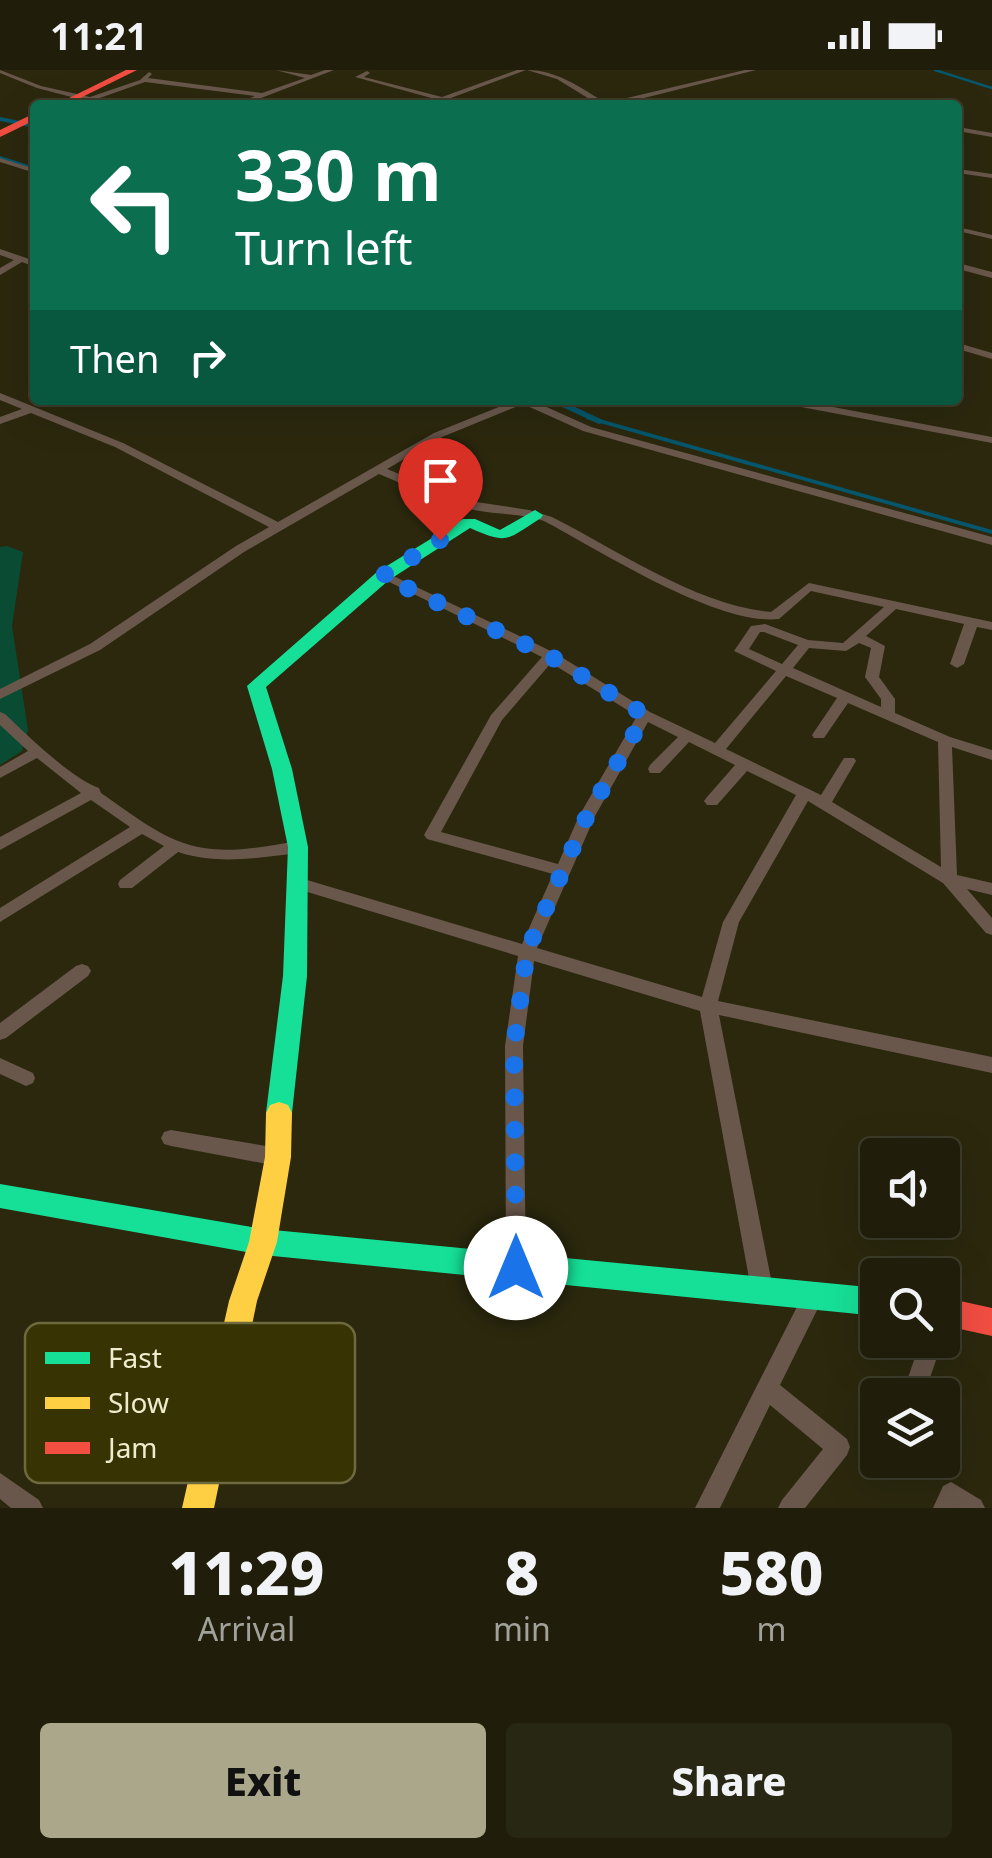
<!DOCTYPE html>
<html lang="en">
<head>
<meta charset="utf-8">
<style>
  body { margin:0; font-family:"Noto Sans",sans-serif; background:#282713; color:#f1f3f6; height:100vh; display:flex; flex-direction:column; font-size:38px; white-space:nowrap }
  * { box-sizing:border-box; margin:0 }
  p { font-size:32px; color:#a2a29c }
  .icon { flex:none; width:55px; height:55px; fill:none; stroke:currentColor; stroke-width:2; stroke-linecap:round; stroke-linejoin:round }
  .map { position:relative; height:1438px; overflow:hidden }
  .drawer { display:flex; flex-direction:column; background:#201e0a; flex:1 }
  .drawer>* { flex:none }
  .hud { position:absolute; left:30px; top:30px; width:932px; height:305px; border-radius:10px; box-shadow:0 10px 40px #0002,0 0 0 2px #3d3c2b; background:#0b6e4f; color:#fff; overflow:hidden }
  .fabs { position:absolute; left:860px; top:1068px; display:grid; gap:20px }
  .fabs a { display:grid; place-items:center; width:100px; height:100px; border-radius:10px; background:#201e0a; box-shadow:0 10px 40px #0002,0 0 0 2px #3d3c2b; font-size:50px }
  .pin { position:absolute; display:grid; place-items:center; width:85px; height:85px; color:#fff; margin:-102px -42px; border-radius:50% 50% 50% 0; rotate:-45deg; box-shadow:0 0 10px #0007 }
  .pin .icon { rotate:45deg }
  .me { position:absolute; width:110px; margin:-55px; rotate:0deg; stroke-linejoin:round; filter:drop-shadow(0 0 8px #0008) }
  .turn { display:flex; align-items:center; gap:35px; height:210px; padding:0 40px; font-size:45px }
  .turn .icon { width:130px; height:130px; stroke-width:2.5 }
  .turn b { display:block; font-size:70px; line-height:85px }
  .then { display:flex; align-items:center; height:95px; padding:0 40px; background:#0003; gap:20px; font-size:38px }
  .eta { display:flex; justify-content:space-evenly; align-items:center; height:170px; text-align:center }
  .eta b { font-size:60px; font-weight:800; line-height:70px }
  .button { display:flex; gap:20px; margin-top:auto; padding:20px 40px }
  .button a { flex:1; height:115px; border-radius:10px; background:#aaa78a; color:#111; font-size:40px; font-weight:800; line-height:115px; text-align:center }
  .button a+a { background:#282713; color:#f1f3f6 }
  .status { display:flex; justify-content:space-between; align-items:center; height:70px; padding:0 50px; background:#201e0a; direction:ltr }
  .status svg { height:28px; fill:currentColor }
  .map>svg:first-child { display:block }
  .green { fill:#0a4c33 }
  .water { fill:#04576c }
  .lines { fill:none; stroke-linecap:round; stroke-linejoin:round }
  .stream { stroke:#04576c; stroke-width:2.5 }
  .canal { fill:#04576c; fill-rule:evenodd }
  .street { fill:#69574b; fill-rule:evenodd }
  .fast { fill:#16e098; fill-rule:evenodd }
  .slow { fill:#ffcf43; fill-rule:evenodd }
  .jam { fill:#f24e42; fill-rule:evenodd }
  .route { stroke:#1a73e8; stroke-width:18; stroke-dasharray:0 32.4 }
  .key { fill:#373302; stroke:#6e6a3f; stroke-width:2.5 }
  .key-label { font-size:28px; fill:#eeeccd }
</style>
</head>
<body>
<div class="status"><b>11:21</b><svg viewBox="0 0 49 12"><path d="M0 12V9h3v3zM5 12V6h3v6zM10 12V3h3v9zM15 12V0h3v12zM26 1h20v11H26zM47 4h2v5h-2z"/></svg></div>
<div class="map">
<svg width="992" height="1438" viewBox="0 0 992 1438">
  <rect width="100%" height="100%" fill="#2b280e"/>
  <polygon class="green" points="7,476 23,482 12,556 28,660 22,681 0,695 0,477"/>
  <polygon class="water" points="589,346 992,460 992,464 586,349"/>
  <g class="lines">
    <polyline class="stream" points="935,0 992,18"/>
    <g class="canal">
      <polygon points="0,47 35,54 35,58 0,51"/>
      <polygon points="0,86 35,97 35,101 0,90"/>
      <polygon points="547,330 560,330 607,352 599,354"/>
    </g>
    <g class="street">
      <polygon points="0,0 41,16 90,27 140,10 149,2 152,4 148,8 262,23 305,8 276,0 311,5 325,0 334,0 243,35 234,35 255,26 145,12 97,29 116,35 90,31 71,35 83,30 37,18 0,3"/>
      <polygon points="517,0 526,0 432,35 423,35 435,29 355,7 367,1 370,3 364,7 442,27"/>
      <path d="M527,0C557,0 581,18 606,33L745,0H756L616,35H599L557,9Z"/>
      <polygon points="958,57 992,63 992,67 958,61"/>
      <polygon points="0,88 35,99 35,103 0,92"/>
      <polygon points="958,99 992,104 992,108 958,103"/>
      <polygon points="958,157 992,165 992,169 958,161"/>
      <polygon points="0,179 35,191 35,197 22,192 0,205 0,198 14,190 0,185"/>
      <polygon points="958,193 992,202 992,208 958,199"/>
      <polygon points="958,273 992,283 992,289 958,279"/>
      <path d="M0,323L123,373L278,452L434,363L516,330H531L591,357L992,467V475L583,361L523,334L442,367L387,399L463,430L529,440L552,447C617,480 698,536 771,542L809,513L992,552V560L977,557L964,594L957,598L950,594L964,554L896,539L866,566L885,576L879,607L895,629V643L950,667L992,680V690L952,677L957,805L992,813V825L967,819L992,848V865L986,863L943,813L808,731L739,852L718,931L992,987V1003L719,945L773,1219L769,1226L762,1229L755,1226L751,1219L700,941L534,891L523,976L526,1198L523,1205L516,1208L509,1205L506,1198L505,976L518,886L291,817L289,813L291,809L297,807L522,874L553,804L427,769L424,765L491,645L542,587L377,506L379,503H387L555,583L650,642L715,673L776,601L734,581L751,556L765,554L808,570L843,573L884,537L811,521L779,549C717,556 601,481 544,451C521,443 498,445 474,440C441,433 411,417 379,404L244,482L100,580L0,629V619L90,574L236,476L269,457L115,377L31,343L0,354V347L22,339L0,330ZM760,562H764L798,575L782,594L749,579ZM859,573L871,578L865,607L881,629V637L793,598L809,578L846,581ZM551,593L637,646L579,746L558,794L441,762L502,650ZM786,606L837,628L812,665L814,668H824L848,633L938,672L941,797L832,732L856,691L854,688H844L821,725L726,679ZM648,652L678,667L650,695L648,699L650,703H660L689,672L735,695L707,727L704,731L707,735H717L747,701L796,725L723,852L702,927L537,878L595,746Z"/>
      <polygon points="775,330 796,330 992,367 992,373 780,333"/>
      <path d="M0,642L5,644C27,665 72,709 99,718L101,723C132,744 166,773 204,778C235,783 267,776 298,771L304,773L306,777L304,781L298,783C257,788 218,795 178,782L132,818H120L118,814L120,810L164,776L142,764L0,852V838L130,757L91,730L0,780V767L81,723L37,688L0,708V697L28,681L0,655Z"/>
      <polygon points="82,894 88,896 91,901 88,906 6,968 0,970 0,953 76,896"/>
      <polygon points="0,988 33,1003 35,1008 33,1013 26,1016 0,1004"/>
      <polygon points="171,1060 278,1078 285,1081 288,1087 285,1093 278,1096 171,1076 164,1074 161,1068 164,1062"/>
      <polygon points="814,1214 821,1217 825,1224 780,1315 847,1369 850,1377 847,1385 805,1438 778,1438 782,1430 823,1379 770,1335 720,1438 695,1438 807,1217"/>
      <polygon points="921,1270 943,1270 924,1325 902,1325"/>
      <polygon points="0,1403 39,1430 43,1438 11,1438 0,1429"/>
      <polygon points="951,1412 981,1430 985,1438 933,1438 943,1416"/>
    </g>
    <g class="fast">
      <path d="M535,440L543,445L541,448C506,470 509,475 470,458L389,510L266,617L292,699L308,777L307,906L292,1043L288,1051L279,1054L270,1051L266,1043L283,906L288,777L272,699L247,616L377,502L463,449H475L500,460Z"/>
      <polygon points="0,1114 263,1159 878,1218 878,1246 263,1185 0,1138"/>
    </g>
    <polygon class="slow" points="279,1032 288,1035 292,1043 291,1087 277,1172 257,1231 214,1438 182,1438 229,1231 249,1172 265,1087 266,1043 270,1035"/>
    <g class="jam">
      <polygon points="126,0 137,0 66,35 55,35"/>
      <polygon points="35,43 35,50 0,67 0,60"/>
      <polygon points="942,1227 992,1238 992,1266 942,1255"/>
    </g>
  </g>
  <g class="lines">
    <polyline class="route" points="440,470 382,506 550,586 645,645 587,746 527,881 514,976 516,1198"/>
  </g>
  <rect x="25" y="1253" width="330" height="160" rx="15" class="key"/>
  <rect x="45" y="1282" width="45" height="12" fill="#16e098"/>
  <rect x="45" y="1327" width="45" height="12" fill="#ffcf43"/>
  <rect x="45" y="1372" width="45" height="12" fill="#f24e42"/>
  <g class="key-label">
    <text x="108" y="1298">Fast</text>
    <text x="108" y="1343">Slow</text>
    <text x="108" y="1388">Jam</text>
  </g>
</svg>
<div class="fabs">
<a><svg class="icon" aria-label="sound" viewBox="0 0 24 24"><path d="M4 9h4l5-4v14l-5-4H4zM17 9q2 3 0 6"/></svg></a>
<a><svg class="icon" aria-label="search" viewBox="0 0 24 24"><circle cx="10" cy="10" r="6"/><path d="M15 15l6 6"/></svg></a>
<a><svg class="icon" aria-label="layers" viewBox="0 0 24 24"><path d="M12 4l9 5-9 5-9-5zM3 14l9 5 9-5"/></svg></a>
</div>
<div class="pin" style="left:440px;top:470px;background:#d93025"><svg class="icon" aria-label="arrive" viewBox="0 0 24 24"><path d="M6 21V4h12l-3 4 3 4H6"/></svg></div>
<svg class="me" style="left:516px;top:1198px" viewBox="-20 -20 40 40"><circle r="19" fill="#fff"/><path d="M0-13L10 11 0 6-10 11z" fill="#1a73e8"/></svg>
<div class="hud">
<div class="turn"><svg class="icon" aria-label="left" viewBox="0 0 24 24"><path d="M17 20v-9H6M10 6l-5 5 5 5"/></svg><div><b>330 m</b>Turn left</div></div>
<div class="then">Then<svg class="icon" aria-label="right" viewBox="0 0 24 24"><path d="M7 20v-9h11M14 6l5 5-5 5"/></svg></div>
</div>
</div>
<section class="drawer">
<div class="eta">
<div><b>11:29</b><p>Arrival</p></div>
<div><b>8</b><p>min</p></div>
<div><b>580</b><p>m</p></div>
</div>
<div class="button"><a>Exit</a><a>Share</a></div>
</section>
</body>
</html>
